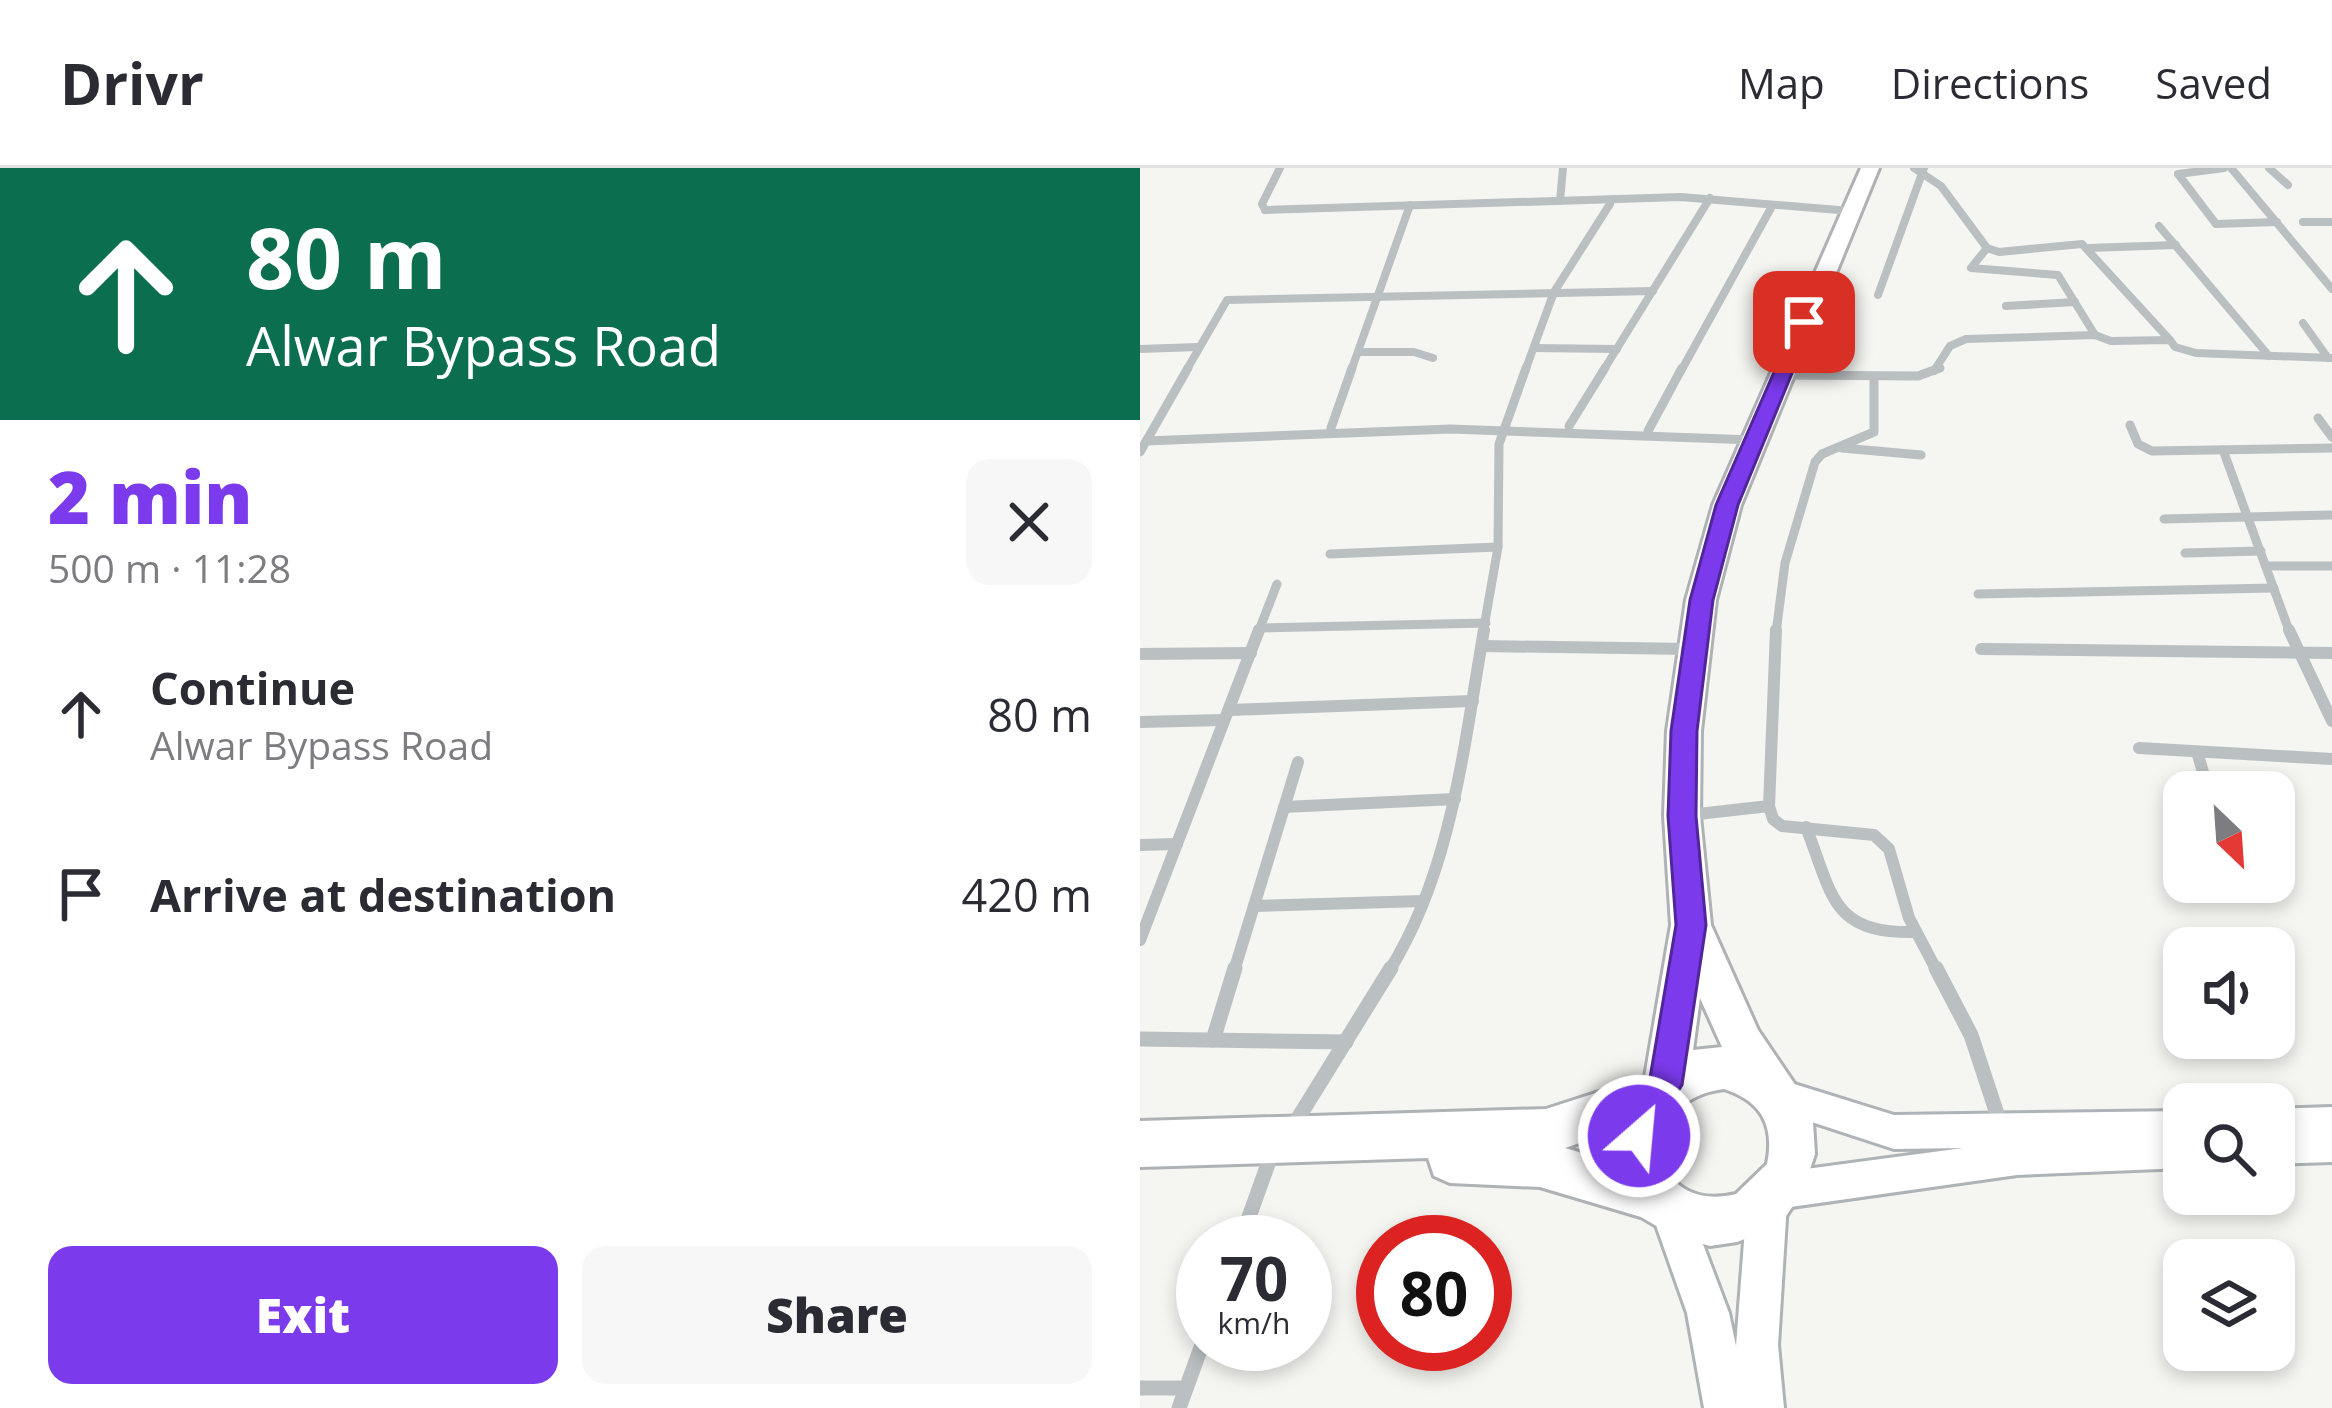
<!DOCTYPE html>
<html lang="en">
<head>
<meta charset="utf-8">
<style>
  body { margin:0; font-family:"Open Sans",sans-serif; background:#f7f7f7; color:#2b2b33; height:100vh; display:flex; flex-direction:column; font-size:45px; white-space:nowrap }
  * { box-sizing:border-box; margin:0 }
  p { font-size:39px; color:#7c7c81 }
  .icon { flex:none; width:66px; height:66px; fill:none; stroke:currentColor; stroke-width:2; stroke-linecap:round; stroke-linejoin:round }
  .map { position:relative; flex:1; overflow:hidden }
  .sheet { display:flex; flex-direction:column; background:#fff; width:1140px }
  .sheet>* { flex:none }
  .hud { background:#0b6e4f; color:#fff; overflow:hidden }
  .needle { width:78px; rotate:155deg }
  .buttons { position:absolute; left:1023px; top:603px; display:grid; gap:24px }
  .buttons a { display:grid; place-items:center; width:132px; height:132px; border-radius:24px; background:#fff; box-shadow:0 6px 18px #0003; font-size:60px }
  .speed { position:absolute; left:36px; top:1047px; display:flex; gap:24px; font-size:60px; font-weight:700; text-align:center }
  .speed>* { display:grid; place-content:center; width:156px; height:156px; border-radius:50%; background:#fff; box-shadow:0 6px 18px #0003; line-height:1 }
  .speed small { font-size:30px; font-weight:400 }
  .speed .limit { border:18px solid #d22; background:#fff; color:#111 }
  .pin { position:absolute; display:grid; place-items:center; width:102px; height:102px; color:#fff; margin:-51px; border-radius:24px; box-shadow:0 6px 18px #0006 }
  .me { position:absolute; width:132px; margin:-66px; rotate:27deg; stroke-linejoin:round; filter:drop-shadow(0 0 9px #0008) }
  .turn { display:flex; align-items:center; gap:42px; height:252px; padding:0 48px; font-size:54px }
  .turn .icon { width:156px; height:156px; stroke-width:2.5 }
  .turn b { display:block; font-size:84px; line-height:102px }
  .round { display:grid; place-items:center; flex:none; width:126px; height:126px; border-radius:24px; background:#f7f7f7 }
  .summary { display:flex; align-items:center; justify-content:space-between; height:204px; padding:0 48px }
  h1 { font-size:72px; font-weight:800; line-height:90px; color:#7c3aed }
  .cta { display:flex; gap:24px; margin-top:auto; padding:24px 48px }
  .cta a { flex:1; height:138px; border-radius:24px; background:#7c3aed; color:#fff; font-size:48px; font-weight:800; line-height:138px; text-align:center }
  .cta a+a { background:#f7f7f7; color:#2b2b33 }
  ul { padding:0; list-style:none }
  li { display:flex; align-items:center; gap:36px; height:180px; padding:0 48px }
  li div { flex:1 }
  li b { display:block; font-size:45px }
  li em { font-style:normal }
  header { display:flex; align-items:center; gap:72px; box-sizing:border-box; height:168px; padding:0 60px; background:#fff; border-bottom:3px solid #e1e1e2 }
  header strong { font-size:57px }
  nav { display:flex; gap:66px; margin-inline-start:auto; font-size:42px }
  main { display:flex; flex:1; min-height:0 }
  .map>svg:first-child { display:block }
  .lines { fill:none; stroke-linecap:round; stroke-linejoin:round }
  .secondary-casing { stroke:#adb3b6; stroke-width:6 }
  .primary-casing { stroke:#aeb3b5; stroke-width:6 }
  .highway-casing { stroke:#aeb2b4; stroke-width:6 }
  .street-far3 { stroke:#babfc1; stroke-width:8 }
  .street-far2 { stroke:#babfc1; stroke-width:9 }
  .street-far1 { stroke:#babfc1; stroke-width:12 }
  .street { stroke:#babfc1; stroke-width:15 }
  .secondary { fill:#fff; fill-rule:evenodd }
  .primary { fill:#fff; fill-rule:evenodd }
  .highway { fill:#fff; fill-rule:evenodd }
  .route { fill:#7c3aed; stroke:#51269a; stroke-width:3 }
</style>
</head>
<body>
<header>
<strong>Drivr</strong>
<nav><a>Map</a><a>Directions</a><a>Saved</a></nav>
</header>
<main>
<section class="sheet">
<div class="hud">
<div class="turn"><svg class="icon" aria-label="ahead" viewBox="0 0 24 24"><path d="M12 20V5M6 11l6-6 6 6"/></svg><div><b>80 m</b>Alwar Bypass Road</div></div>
</div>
<div class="summary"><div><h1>2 min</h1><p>500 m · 11:28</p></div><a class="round"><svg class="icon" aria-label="close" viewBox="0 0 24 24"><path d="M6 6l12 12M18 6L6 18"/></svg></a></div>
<ul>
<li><svg class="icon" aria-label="ahead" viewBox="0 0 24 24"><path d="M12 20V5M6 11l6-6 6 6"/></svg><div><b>Continue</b><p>Alwar Bypass Road</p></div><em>80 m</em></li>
<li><svg class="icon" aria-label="arrive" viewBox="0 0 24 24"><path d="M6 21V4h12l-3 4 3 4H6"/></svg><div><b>Arrive at destination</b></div><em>420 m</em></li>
</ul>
<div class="cta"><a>Exit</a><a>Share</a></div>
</section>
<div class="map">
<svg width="1192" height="1240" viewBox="0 0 1192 1240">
  <rect width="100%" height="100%" fill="#f5f5f2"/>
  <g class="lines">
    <g class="secondary-casing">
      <g id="secondary">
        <polygon points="635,910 754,947 1044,943 1044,1000 877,1007 637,1041 625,1035 619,1023 625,1011 637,1005 823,980 754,981 635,942 623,937 618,926 623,915"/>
        <polygon points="1192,939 1192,994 1134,996 1134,941"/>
      </g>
    </g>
    <g class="primary-casing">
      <polygon id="primary" points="627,1015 641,1021 647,1035 638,1177 644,1240 564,1240 547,1145 510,1040 516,1026 530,1020 544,1026 589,1145 596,1178 607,1035 613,1021"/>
    </g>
    <g class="highway-casing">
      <path id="highway" d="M721,0H739L601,337L576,432L561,563L560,648L571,757L618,862L660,924L673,954L675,986L663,1023L646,1048L630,1061L597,1074L570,1078L532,1067L501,1049L400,1019L310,1015L294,1008L288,990L0,999V953L406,941L505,909L531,757L524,648L527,563L546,432L573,337ZM560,830L582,879L553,882ZM584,921C621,933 635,957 627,996L596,1026C507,1048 493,932 584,921ZM480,961L477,995L425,980Z"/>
    </g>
    <g class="street-far3">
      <polyline points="774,0 801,18 847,80 859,84 942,76 1030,172"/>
      <polyline points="1084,0 1038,6 1076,56 1137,54"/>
      <polyline points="1091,0 1192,121"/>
      <polyline points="1129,0 1148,17"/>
      <polyline points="420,33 423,0"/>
      <polyline points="125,42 541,29 711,43"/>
      <polyline points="125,42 122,36 140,0"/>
      <polyline points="1163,54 1192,54"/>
      <polyline points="1019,58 1129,188"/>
      <polyline points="847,80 831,100 918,107 955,167"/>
      <polyline points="948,80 1036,77"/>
      <polyline points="738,127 784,0"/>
      <polyline points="866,138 935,134"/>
      <polyline points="1163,155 1188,190"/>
      <polyline points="394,180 477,181"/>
      <polyline points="0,181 58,179"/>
      <polyline points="219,184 274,184 293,190"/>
      <polyline points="46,203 87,132 513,123"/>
      <polyline points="211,203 270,37"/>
      <polyline points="385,203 414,124 470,36"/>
      <polyline points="463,203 570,30"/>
      <polyline points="541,203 631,40"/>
      <polyline points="794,203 810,178 826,171 955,167 971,173 1030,172 1035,179 1056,185 1192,190"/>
    </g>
    <g class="street-far2">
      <polyline points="641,207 778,208 800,200"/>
      <polyline points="1178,250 1192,269"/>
      <polyline points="990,257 998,276 1012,283 1192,280"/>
      <polyline points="429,258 465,200"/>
      <polyline points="191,260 212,200"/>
      <polyline points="508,263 542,200"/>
      <polyline points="6,273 310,261 614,272"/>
      <polyline points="702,280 781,287"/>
      <polyline points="1083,282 1150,465"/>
      <polyline points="0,284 48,200"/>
      <polyline points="1024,351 1192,347"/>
      <polyline points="1045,385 1121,383"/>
      <polyline points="190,386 358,379"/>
      <polyline points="1126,398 1192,398"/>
      <polyline points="838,426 1134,420"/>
      <polyline points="120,460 346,455"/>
      <polyline points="118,465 137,416"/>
      <polyline points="343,465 358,379 359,276 386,200"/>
      <polyline points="636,465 645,395 675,294 682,286 734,264 734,209"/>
    </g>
    <g class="street-far1">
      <polyline points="1149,462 1192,553"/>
      <polyline points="342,478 551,481"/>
      <polyline points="841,481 1192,485"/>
      <polyline points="0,486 111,485"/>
      <polyline points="89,542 333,533"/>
      <polyline points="0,554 84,552"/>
      <polyline points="999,580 1192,591"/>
      <polyline points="1057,584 1069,624"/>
      <polyline points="629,638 633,651 642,658 734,667 749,681 769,750 797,803"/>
      <polyline points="144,639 315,631"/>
      <polyline points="549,647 629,638 636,462"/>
      <path d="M666,659C693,728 691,766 776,764"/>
      <polyline points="0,677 37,676"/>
      <polyline points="114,738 283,733"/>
      <polyline points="0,772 119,462"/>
      <polyline points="94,803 158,594"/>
      <path d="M249,803C312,703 324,576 344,462"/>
    </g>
    <g class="street">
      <polyline points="796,800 831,867 861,958"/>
      <polyline points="0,871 206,874"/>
      <polyline points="73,872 95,800"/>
      <polyline points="152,960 251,800"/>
      <polyline points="100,1074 128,996"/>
      <polyline points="0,1220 46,1220"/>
      <polyline points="39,1240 63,1174"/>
    </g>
    <use href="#secondary" class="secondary"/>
    <use href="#primary" class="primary"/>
    <use href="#highway" class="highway"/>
  </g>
  <polygon class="route" points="664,149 673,154 598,337 573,432 557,563 556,648 566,757 542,917 523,946 511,981 499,986 487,981 482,968 496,926 510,910 536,757 528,648 531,563 550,432 576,337 656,154"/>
</svg>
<div class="buttons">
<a><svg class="needle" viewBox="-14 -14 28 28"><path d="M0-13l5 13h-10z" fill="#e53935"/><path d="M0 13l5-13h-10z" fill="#7c7c81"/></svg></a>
<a><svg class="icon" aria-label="sound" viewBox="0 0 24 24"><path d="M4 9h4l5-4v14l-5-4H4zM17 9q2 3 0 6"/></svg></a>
<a><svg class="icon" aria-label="search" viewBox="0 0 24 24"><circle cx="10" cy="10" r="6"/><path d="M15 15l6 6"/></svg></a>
<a><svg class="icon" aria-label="layers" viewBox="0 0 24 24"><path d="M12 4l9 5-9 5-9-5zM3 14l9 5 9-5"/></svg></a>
</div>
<div class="speed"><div>70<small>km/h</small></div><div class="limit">80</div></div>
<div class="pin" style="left:664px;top:154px;background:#d93025"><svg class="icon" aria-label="arrive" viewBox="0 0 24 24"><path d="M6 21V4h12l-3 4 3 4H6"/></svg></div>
<svg class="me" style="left:499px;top:968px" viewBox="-20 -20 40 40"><circle r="17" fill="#7c3aed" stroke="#fff" stroke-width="3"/><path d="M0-11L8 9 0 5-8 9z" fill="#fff"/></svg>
</div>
</main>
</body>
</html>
